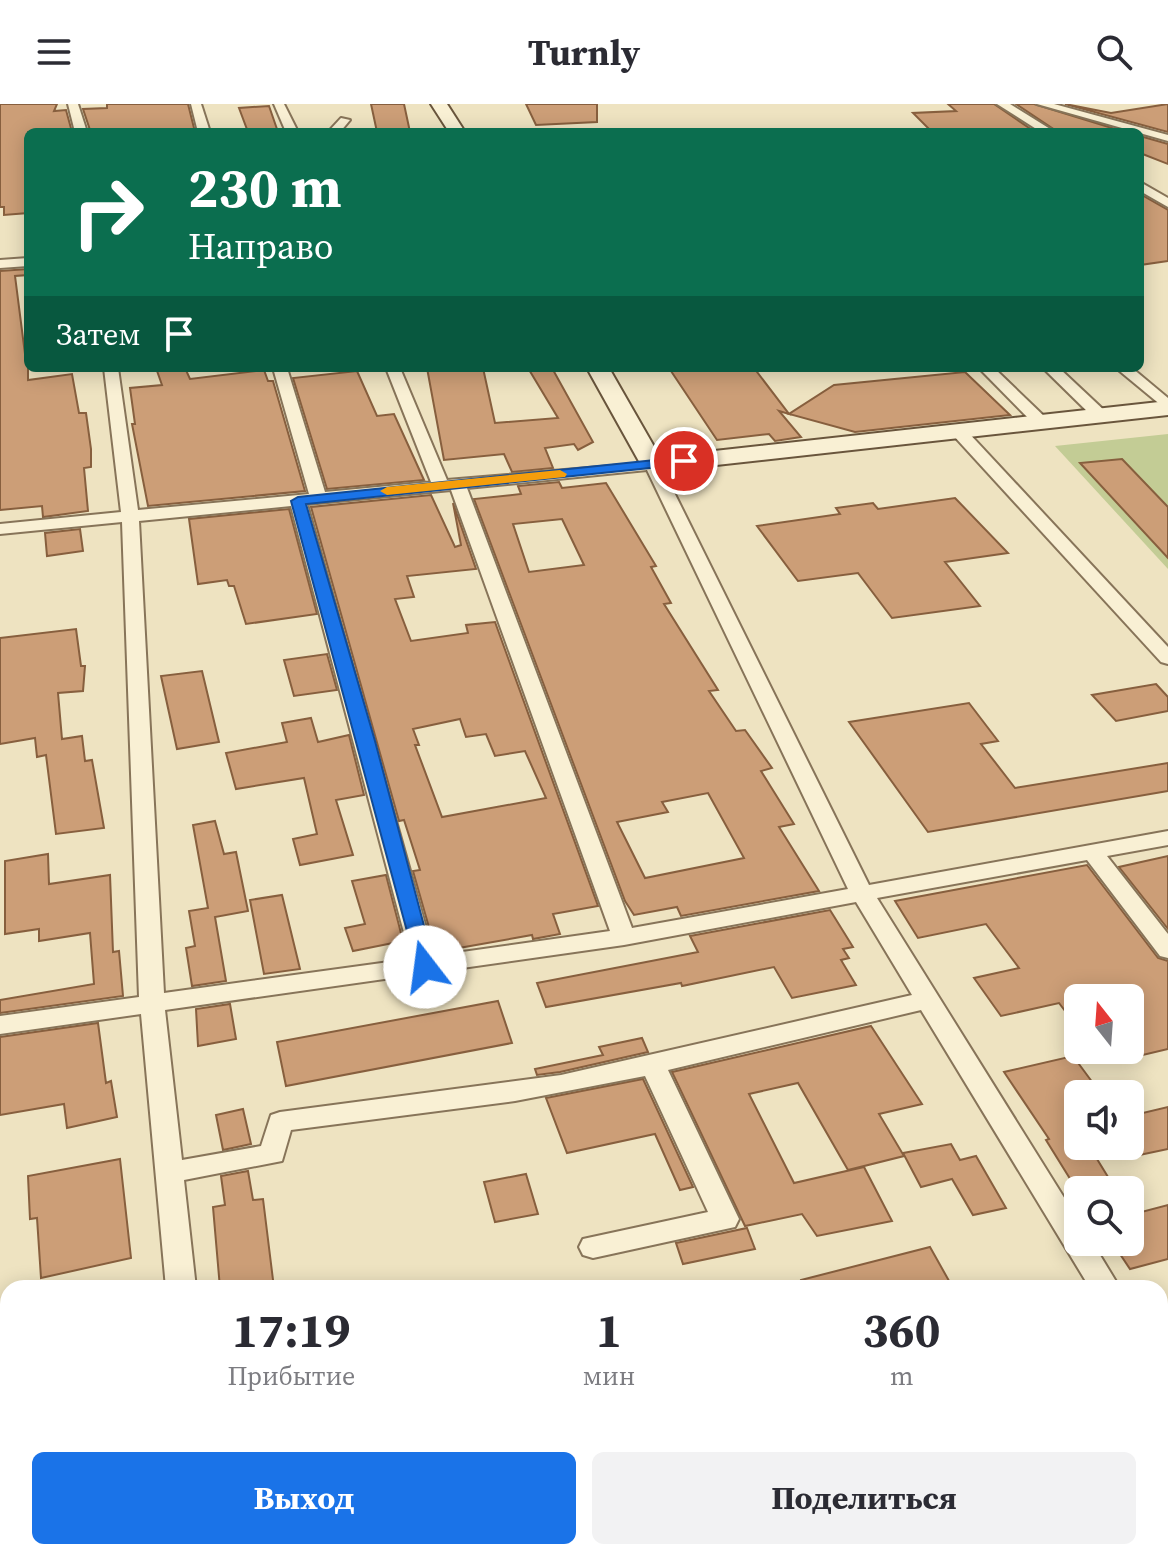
<!DOCTYPE html>
<html lang="ru">
<head>
<meta charset="utf-8">
<style>
  body { margin:0; font-family:"Source Serif 4",serif; background:#f2f2f3; color:#2b2b33; height:100vh; display:flex; flex-direction:column; font-size:30px; white-space:nowrap }
  * { box-sizing:border-box; margin:0 }
  p { font-size:26px; color:#7c7c81 }
  .icon { flex:none; width:44px; height:44px; fill:none; stroke:currentColor; stroke-width:2; stroke-linecap:round; stroke-linejoin:round }
  .map { position:relative; flex:1; overflow:hidden }
  .panel { position:absolute; left:0px; top:1176px; width:1168px; height:280px; display:flex; flex-direction:column; background:#fff; border-radius:24px 24px 0 0; box-shadow:0 4px 20px #0003 }
  .panel>* { flex:none }
  .guide { position:absolute; left:24px; top:24px; width:1120px; height:244px; border-radius:12px; box-shadow:0 4px 20px #0003; background:#0b6e4f; color:#fff; overflow:hidden }
  .needle { width:52px; rotate:343deg }
  .fabs { position:absolute; left:1064px; top:880px; display:grid; gap:16px }
  .fabs a { display:grid; place-items:center; width:80px; height:80px; border-radius:12px; background:#fff; box-shadow:0 4px 20px #0003; font-size:40px }
  .pin { position:absolute; display:grid; place-items:center; width:68px; height:68px; color:#fff; margin:-34px; border:4px solid #fff; border-radius:50%; box-shadow:0 2px 8px #0007 }
  .me { position:absolute; width:88px; margin:-44px; rotate:345deg; stroke-linejoin:round; filter:drop-shadow(0 0 6px #0008) }
  .turn { display:flex; align-items:center; gap:28px; height:168px; padding:0 32px; font-size:36px }
  .turn .icon { width:104px; height:104px; stroke-width:2.5 }
  .turn b { display:block; font-size:56px; line-height:68px }
  .then { display:flex; align-items:center; height:76px; padding:0 32px; background:#0003; gap:16px; font-size:30px }
  .eta { display:flex; justify-content:space-evenly; align-items:center; height:136px; text-align:center }
  .eta b { font-size:48px; font-weight:700; line-height:56px }
  .cta { display:flex; gap:16px; margin-top:auto; padding:16px 32px }
  .cta a { flex:1; height:92px; border-radius:12px; background:#1a73e8; color:#fff; font-size:32px; font-weight:700; line-height:92px; text-align:center }
  .cta a+a { background:#f2f2f3; color:#2b2b33 }
  header { display:flex; justify-content:space-between; align-items:center; height:104px; padding:0 32px; background:#fff; font-size:36px; font-weight:700 }
  .map>svg:first-child { display:block }
  .green { fill:#c3cc95 }
  .building { fill:#cc9e77; stroke:#875f3e; stroke-width:2; fill-rule:evenodd }
  .lines { fill:none; stroke-linecap:round; stroke-linejoin:round }
  .street-casing { stroke:#877459; stroke-width:4 }
  .secondary-casing { stroke:#69553c; stroke-width:4 }
  .street { fill:#f9f0d4; fill-rule:evenodd }
  .secondary { fill:#f9f0d4; fill-rule:evenodd }
  .route { fill:#1a73e8; stroke:#114b97; stroke-width:2 }
  .slow { fill:#f59e0b }
</style>
</head>
<body>
<header><svg class="icon" aria-label="menu" viewBox="0 0 24 24"><path d="M4 6h16M4 12h16M4 18h16"/></svg>Turnly<svg class="icon" aria-label="search" viewBox="0 0 24 24"><circle cx="10" cy="10" r="6"/><path d="M15 15l6 6"/></svg></header>
<div class="map">
<svg width="1168" height="1456" viewBox="0 0 1168 1456">
  <rect width="100%" height="100%" fill="#eee3c1"/>
  <polygon class="green" points="1168,330 1168,465 1055,342"/>
  <g class="building">
    <polygon points="0,0 57,0 54,7 66,6 72,28 28,28 28,109 4,111 4,103 0,103"/>
    <polygon points="107,0 188,0 195,28 90,26 83,5 107,4"/>
    <polygon points="371,0 404,0 410,28 377,28"/>
    <polygon points="526,0 597,0 597,18 536,21"/>
    <polygon points="948,0 994,0 1035,28 932,28 913,9 956,7"/>
    <polygon points="1016,0 1034,0 1125,28 1058,28"/>
    <polygon points="1065,0 1111,9 1168,0 1168,28"/>
    <polygon points="269,2 278,28 248,28 239,4"/>
    <polygon points="1140,32 1168,40 1168,60 1140,49"/>
    <polygon points="1140,90 1168,106 1168,157 1140,161"/>
    <polygon points="28,165 28,171 15,172 25,250 28,249 28,276 72,270 79,309 86,309 91,345 91,363 84,364 88,407 43,413 42,402 0,406 0,167"/>
    <polygon points="156,264 185,264 190,275 264,266 268,277 273,277 305,387 148,402 132,320 135,320 130,284 162,281"/>
    <polygon points="427,264 483,264 495,319 558,314 528,264 552,264 593,338 578,346 574,340 545,344 553,364 512,368 504,350 444,356"/>
    <polygon points="669,264 754,264 789,310 779,307 801,333 775,337 769,330 717,336"/>
    <polygon points="357,267 377,312 394,310 424,376 327,385 293,274"/>
    <polygon points="965,268 1010,311 855,328 789,310 834,281"/>
    <polygon points="1122,355 1168,403 1168,454 1080,359"/>
    <path d="M559,378L562,384L606,379L656,462L651,463L671,499L664,500L718,586L709,587L736,627L745,626L772,664L761,667L794,720L779,723L819,787L681,812L677,803L634,811L625,797L474,395L521,390L518,382ZM562,415L584,461L529,468L513,420ZM708,689L744,754L645,774L617,718L668,708L662,698Z"/>
    <path d="M431,391L455,443L461,441L453,399L476,465L407,472L414,493L395,495L411,537L468,529L466,521L495,518L598,802L553,810L560,830L533,835L532,831L436,848L413,767L420,766L404,716L399,717L311,403ZM460,615L466,633L486,630L495,652L525,647L546,694L442,713L415,641H419L413,625Z"/>
    <polygon points="955,394 1008,449 945,458 980,502 892,514 858,469 798,477 757,422 840,410 836,404 873,399 878,405"/>
    <polygon points="289,405 317,510 246,520 234,482 229,482 227,476 198,480 189,415"/>
    <polygon points="80,425 83,447 47,452 45,429"/>
    <polygon points="76,525 81,562 85,562 83,587 58,589 62,635 82,632 85,657 92,656 104,724 56,730 46,651 37,653 35,634 0,640 0,534"/>
    <polygon points="327,550 337,586 294,592 284,556"/>
    <polygon points="202,567 219,638 177,645 161,572"/>
    <polygon points="1156,580 1168,593 1168,607 1116,617 1092,591"/>
    <polygon points="969,599 998,637 981,640 1015,684 1168,659 1168,687 928,728 849,618"/>
    <polygon points="311,614 318,638 349,631 364,691 336,696 353,751 300,761 293,735 317,730 304,674 236,685 226,649 287,638 282,619"/>
    <polygon points="215,717 224,750 236,748 248,807 215,813 226,877 192,882 186,844 195,842 189,807 208,804 193,721"/>
    <polygon points="48,750 49,780 110,771 113,848 119,847 123,892 0,909 0,896 94,880 90,829 39,837 39,825 5,830 5,757"/>
    <polygon points="1168,752 1168,825 1119,763"/>
    <polygon points="1087,761 1158,854 1168,857 1168,945 1130,954 1130,894 1078,894 1078,924 1059,899 1001,912 974,874 1019,864 986,820 918,834 895,797"/>
    <polygon points="386,771 403,837 353,847 345,824 365,820 352,777"/>
    <polygon points="282,791 300,865 264,870 250,796"/>
    <polygon points="830,806 853,843 843,845 849,854 841,856 856,881 792,894 774,863 682,882 681,879 546,903 537,879 698,848 690,832"/>
    <polygon points="498,897 512,939 286,982 277,938"/>
    <polygon points="230,900 236,935 198,942 196,905"/>
    <polygon points="98,919 106,979 111,977 117,1013 67,1024 64,1000 0,1011 0,933"/>
    <polygon points="871,922 922,1000 879,1010 904,1052 848,1066 798,979 749,990 794,1079 864,1063 892,1117 817,1132 802,1110 745,1122 672,968"/>
    <polygon points="642,934 648,948 560,968 537,971 535,965 603,951 599,943"/>
    <polygon points="1073,952 1101,990 1078,990 1078,1042 1089,1042 1116,1086 1077,1086 1046,1036 1049,1035 1004,968"/>
    <polygon points="643,975 693,1083 680,1086 655,1030 567,1049 546,994"/>
    <polygon points="1168,1003 1168,1045 1130,1053 1130,1012"/>
    <polygon points="243,1005 251,1040 223,1046 216,1011"/>
    <polygon points="951,1040 960,1056 976,1052 1006,1104 973,1111 952,1075 921,1083 903,1049"/>
    <polygon points="120,1055 131,1154 41,1174 37,1114 30,1115 28,1072"/>
    <polygon points="248,1067 253,1096 263,1095 274,1184 220,1184 213,1103 225,1101 221,1072"/>
    <polygon points="526,1070 538,1110 495,1118 484,1078"/>
    <polygon points="1168,1101 1168,1155 1130,1165 1112,1138 1130,1138 1130,1111"/>
    <polygon points="747,1124 755,1145 683,1160 676,1139"/>
    <polygon points="930,1143 953,1184 802,1184 801,1176"/>
  </g>
  <g class="lines">
    <g class="street-casing">
      <g id="street">
        <polygon points="68,0 78,0 87,28 75,28"/>
        <polygon points="191,0 201,0 210,28 198,28"/>
        <polygon points="274,0 284,0 298,28 286,28"/>
        <polygon points="997,0 1010,0 1055,28 1041,28"/>
        <polygon points="1037,0 1054,0 1168,31 1168,37"/>
        <polygon points="341,14 350,16 340,28 328,28"/>
        <polygon points="1140,78 1168,94 1168,103 1140,87"/>
        <polygon points="28,154 28,162 0,164 0,156"/>
        <path d="M104,264H118L138,406L309,390L273,264H287L325,388L431,378L386,264H400L447,376L659,358L869,781L1168,727V741L1107,752L1168,830V854L1160,852L1087,756L877,794L1078,1116V1138H1092L1120,1184H1090L921,906L668,966L739,1115L735,1123L593,1154L583,1151L579,1143L583,1135L708,1108L645,972L515,997L291,1026L282,1057L184,1076L196,1184H166L141,910L0,930V912L139,893L122,418L0,430V420L121,408ZM647,366L848,785L632,824L467,384ZM451,386L610,827L434,852L307,400ZM291,402L411,855L164,889L139,417ZM856,798L912,891L561,971L280,1008L271,1011L261,1042L182,1056L165,906L624,841Z"/>
        <polygon points="979,264 994,264 1047,315 1047,321 1035,321"/>
        <polygon points="1043,264 1059,264 1107,309 1107,315 1095,315"/>
        <polygon points="1116,264 1132,264 1168,294 1168,307"/>
        <polygon points="959,323 965,325 1168,543 1168,560 1161,558 953,331 953,325"/>
        <polygon points="1160,1260 1168,1263 1168,1299 1160,1296"/>
        <polygon points="1168,1334 1168,1362 1160,1364 1160,1336"/>
        <polygon points="191,1448 225,1448 226,1456 192,1456"/>
        <polygon points="444,1448 543,1448 539,1456 440,1456"/>
        <polygon points="718,1448 752,1448 754,1456 720,1456"/>
        <polygon points="926,1448 960,1448 963,1456 929,1456"/>
      </g>
    </g>
    <g class="secondary-casing">
      <g id="secondary">
        <polygon points="431,0 447,0 465,28 449,28"/>
        <polygon points="587,264 609,264 660,353 1168,297 1168,311 653,368 641,361"/>
      </g>
    </g>
    <use href="#street" class="street"/>
    <use href="#secondary" class="secondary"/>
  </g>
  <polygon class="route" points="684,353 688,354 688,360 306,400 375,637 435,863 425,870 418,868 291,397 298,393"/>
  <polygon class="slow" points="560,366 567,370 565,373 387,391 380,387 387,383"/>
</svg>
<div class="fabs">
<a><svg class="needle" viewBox="-14 -14 28 28"><path d="M0-13l5 13h-10z" fill="#e53935"/><path d="M0 13l5-13h-10z" fill="#7c7c81"/></svg></a>
<a><svg class="icon" aria-label="sound" viewBox="0 0 24 24"><path d="M4 9h4l5-4v14l-5-4H4zM17 9q2 3 0 6"/></svg></a>
<a><svg class="icon" aria-label="search" viewBox="0 0 24 24"><circle cx="10" cy="10" r="6"/><path d="M15 15l6 6"/></svg></a>
</div>
<div class="pin" style="left:684px;top:357px;background:#d93025"><svg class="icon" aria-label="arrive" viewBox="0 0 24 24"><path d="M6 21V4h12l-3 4 3 4H6"/></svg></div>
<svg class="me" style="left:425px;top:863px" viewBox="-20 -20 40 40"><circle r="19" fill="#fff"/><path d="M0-13L10 11 0 6-10 11z" fill="#1a73e8"/></svg>
<div class="guide">
<div class="turn"><svg class="icon" aria-label="right" viewBox="0 0 24 24"><path d="M7 20v-9h11M14 6l5 5-5 5"/></svg><div><b>230 m</b>Направо</div></div>
<div class="then">Затем<svg class="icon" aria-label="arrive" viewBox="0 0 24 24"><path d="M6 21V4h12l-3 4 3 4H6"/></svg></div>
</div>
<section class="panel">
<div class="eta">
<div><b>17:19</b><p>Прибытие</p></div>
<div><b>1</b><p>мин</p></div>
<div><b>360</b><p>m</p></div>
</div>
<div class="cta"><a>Выход</a><a>Поделиться</a></div>
</section>
</div>
</body>
</html>
